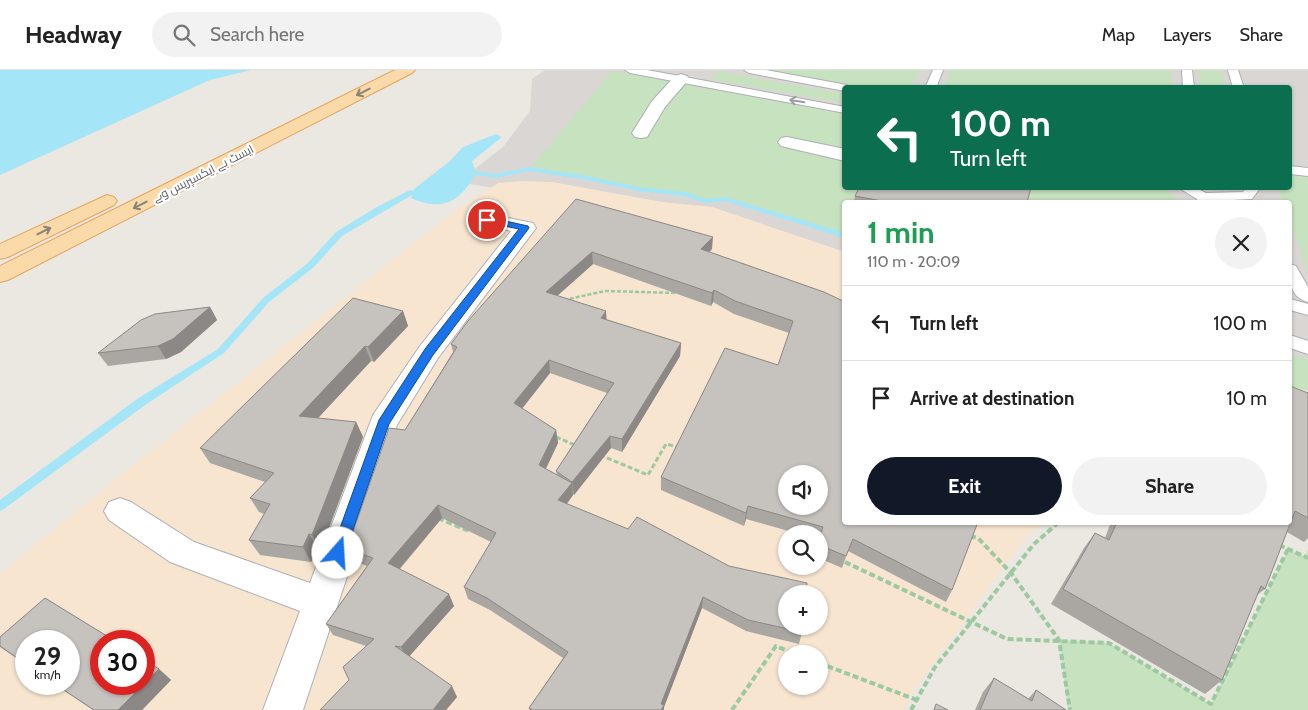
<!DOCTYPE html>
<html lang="en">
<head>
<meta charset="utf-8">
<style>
  body { margin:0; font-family:Cabin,Cairo,sans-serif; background:#f2f2f2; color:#222; height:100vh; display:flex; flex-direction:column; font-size:19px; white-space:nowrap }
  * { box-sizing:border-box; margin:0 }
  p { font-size:16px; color:#767676 }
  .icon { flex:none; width:28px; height:28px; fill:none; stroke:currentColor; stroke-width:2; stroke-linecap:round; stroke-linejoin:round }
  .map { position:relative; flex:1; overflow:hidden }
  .details { position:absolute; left:842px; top:130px; width:450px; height:325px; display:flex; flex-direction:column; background:#fff; border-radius:5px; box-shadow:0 1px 4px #0004 }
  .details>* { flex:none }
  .banner { position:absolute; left:842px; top:15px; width:450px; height:105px; border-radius:5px; box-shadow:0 1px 4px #0004; background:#0b6e4f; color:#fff; overflow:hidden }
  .buttons { position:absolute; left:778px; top:395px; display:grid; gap:10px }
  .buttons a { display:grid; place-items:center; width:50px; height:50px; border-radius:50%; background:#fff; box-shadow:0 1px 4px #0004; font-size:25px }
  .speed { position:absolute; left:15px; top:560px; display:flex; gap:10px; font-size:25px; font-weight:700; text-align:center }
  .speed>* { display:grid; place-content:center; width:65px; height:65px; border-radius:50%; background:#fff; box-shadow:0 1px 4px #0004; line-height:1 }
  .speed small { font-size:12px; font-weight:400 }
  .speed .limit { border:8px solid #d22; background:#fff; color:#111 }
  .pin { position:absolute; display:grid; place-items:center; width:42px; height:42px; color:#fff; margin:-21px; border:2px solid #fff; border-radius:50%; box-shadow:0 1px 5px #0007 }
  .me { position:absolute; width:55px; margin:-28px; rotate:19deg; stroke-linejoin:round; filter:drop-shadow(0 0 4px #0008) }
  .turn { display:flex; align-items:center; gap:18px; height:105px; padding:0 25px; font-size:22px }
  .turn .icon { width:65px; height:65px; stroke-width:2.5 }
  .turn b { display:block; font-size:35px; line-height:42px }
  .round { display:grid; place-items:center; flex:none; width:52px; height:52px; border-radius:26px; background:#f2f2f2 }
  .head { display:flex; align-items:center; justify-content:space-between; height:85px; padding:0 25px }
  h1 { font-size:30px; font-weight:800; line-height:38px; color:#1e9e55 }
  .button { display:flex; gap:10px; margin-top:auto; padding:10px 25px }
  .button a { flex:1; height:58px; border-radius:30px; background:#111827; color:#fff; font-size:20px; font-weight:800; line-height:58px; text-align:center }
  .button a+a { background:#f2f2f2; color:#222 }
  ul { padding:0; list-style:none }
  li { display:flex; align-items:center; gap:15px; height:75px; padding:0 25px; border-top:1px solid #e0e0e0 }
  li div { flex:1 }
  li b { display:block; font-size:19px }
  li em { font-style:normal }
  header { display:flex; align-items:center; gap:30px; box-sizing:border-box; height:70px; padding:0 25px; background:#fff; border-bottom:1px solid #e0e0e0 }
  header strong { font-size:24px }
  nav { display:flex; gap:28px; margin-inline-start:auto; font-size:18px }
  .search { width:350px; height:45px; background:#f2f2f2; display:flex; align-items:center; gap:12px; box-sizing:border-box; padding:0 18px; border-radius:28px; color:#767676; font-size:19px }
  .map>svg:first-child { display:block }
  .industrial { fill:#dad6d3; fill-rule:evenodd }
  .green { fill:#c6e2be }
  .sand { fill:#f7e5d0; fill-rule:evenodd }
  .water { fill:#a4e6f8 }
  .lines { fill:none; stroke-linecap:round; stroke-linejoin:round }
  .stream { fill:#a4e6f8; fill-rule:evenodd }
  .lane-casing { stroke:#acb0b3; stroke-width:2 }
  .street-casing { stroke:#acb0b3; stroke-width:2 }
  .primary-casing { stroke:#e6a35f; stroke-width:2 }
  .path-far2 { stroke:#9dc9a0; stroke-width:2.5; stroke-dasharray:4 2; stroke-linecap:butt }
  .path-far1 { stroke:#9dc9a0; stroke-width:3; stroke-dasharray:5 2.5; stroke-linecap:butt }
  .path { stroke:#9dc9a0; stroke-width:4; stroke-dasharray:6 3; stroke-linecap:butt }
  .lane { fill:#fff; fill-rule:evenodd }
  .street { fill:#fff; fill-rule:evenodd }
  .primary { fill:#f9daa8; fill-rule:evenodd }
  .wall { fill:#aaa7a3; fill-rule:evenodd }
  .shaded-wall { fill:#8b8885 }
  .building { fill:#c6c2be; stroke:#8b8885; fill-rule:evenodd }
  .oneway { stroke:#898376 }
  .oneway2 { stroke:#9b9ea0 }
  .route { fill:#1a73e8; stroke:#114b97 }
  .labels { text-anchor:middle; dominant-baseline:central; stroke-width:4.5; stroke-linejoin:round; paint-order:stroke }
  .far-street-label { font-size:12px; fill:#595e61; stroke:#fff }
</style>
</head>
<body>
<header>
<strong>Headway</strong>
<div class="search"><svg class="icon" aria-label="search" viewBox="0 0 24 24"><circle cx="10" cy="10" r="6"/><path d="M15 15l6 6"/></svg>Search here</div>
<nav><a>Map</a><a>Layers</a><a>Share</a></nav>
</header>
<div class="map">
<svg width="1308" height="640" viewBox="0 0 1308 640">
  <rect width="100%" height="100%" fill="#ebe7e1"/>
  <path class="industrial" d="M545,0H1308V319L1290,314V132H845V202L529,124L458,112L503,77L530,41L532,9ZM845,18H1290V118H845Z"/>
  <g class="green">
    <polygon points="771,0 920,0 911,17 865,17"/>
    <polygon points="951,0 1171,0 1172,17 944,17"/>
    <polygon points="1198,0 1221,0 1226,17 1201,17"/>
    <polygon points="612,1 845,44 845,118 1161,118 1167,120 1179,132 845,132 845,166 725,129 706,131 685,124 639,119 582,107 529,99"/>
    <polygon points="722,2 845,24 845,33 715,10 711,6 715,3"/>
    <polygon points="1290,106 1308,107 1308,203 1290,152 1290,132 1283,132 1278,118 1290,118"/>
    <polygon points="1290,284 1308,289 1308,321 1290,316"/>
    <polygon points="1288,479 1305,486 1308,479 1308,640 1068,640 1059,570 1109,573 1211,634"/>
  </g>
  <path class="sand" d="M522,111L552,112L662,132L712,137L845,182V452L1044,453L1025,468L919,613L903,640H0V505L81,437L452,143L498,113ZM786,404H819V436H786ZM786,464H819V496H786ZM786,524H819V556H786ZM26,571H69V614H26ZM101,571H144V614H101ZM786,584H819V616H786Z"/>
  <g class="water">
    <polygon points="0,0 251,0 210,10 0,105"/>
    <path d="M496,64L502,67L472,91L476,103C460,132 443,142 411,128L414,119L450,91L463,77Z"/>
  </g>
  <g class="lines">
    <g class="stream">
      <polygon points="529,97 582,105 639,117 685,122 706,129 725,127 845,163 845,168 725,131 706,133 684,126 639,121 582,109 529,101 496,108 476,105 472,103 476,101 496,104"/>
      <polygon points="410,120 417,122 342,166 314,197 269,232 224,283 145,335 4,439 0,441 0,430 137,329 218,279 263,228 308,193 336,162 377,137"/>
    </g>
    <g class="lane-casing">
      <g id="lane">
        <polygon points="625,0 647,0 845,37 845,43 630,3"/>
        <polygon points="744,0 766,0 847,15 852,18 845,18 845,21 749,3"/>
        <polygon points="933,0 943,0 936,18 925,18"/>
        <polygon points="1182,0 1192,0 1194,18 1183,18"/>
        <polygon points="1228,0 1238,0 1244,18 1233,18"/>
        <polygon points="1290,96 1308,98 1308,106 1290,104"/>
        <polygon points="1179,118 1196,118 1206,123 1243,122 1246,118 1260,118 1252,129 1212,131 1212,132 1198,132 1197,129"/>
        <path d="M1290,194L1296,196L1308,217V232C1289,227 1290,210 1290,194Z"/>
        <polygon points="1290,229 1308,234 1308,245 1290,240"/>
        <polygon points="1290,265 1308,271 1308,284 1290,278"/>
      </g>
    </g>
    <g class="street-casing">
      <g id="street">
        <polygon points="681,4 687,6 689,9 665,37 647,67 641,68 635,67 632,63 652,31 675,6"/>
        <polygon points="787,67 845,79 845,91 781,76 778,72 781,68"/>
        <polygon points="487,144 533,153 536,158 438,288 397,355 303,640 263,640 300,541 170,492 109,450 104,441 109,432 120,428 131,432 194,472 310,513 373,345 420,276 511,161 480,154 476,150 480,146"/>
      </g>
    </g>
    <g class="primary-casing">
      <g id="primary">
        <polygon points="395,0 415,0 412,3 8,210 0,212 0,196"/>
        <polygon points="107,125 114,127 117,131 114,135 8,187 0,189 0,174"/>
      </g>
    </g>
    <polyline class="path-far2" points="564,230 605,221 677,223"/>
    <g class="path-far1">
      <polyline points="556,367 575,375"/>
      <polyline points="600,385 648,405 666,374 678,377"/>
    </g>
    <g class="path">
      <polyline points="438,448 469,461 470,459"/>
      <polyline points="970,466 978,468 1011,503 1059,570 1070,640"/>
      <polyline points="1279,475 1308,488"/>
      <polyline points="845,492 1007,569 1109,573 1211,634 1288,479"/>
      <polyline points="819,593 917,630"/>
      <polyline points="732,640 776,576 795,584"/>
      <polyline points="911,640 935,597 1034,474 1059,452"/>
    </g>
    <use href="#lane" class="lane"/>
    <use href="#street" class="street"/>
    <use href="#primary" class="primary"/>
  </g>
  <g class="wall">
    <polygon points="855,126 1027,132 854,132"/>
    <path d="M576,129L712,179L709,182L824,222L952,520L946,532L848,481L842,498L819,488V464H799L746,449L744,456L661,420V407L778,295L789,263L734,244L713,232L711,236L593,194L557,226L607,250L681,273L680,286L622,382L611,378L574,425L573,424V425L567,434L802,562L799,574L746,561L702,538L664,637V640H529V638L563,588L490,540L468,529L464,517L491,472L442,448L400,499L454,536L409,586L457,627L446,640H320L349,610L366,576L333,565L326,554L367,496L354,491L347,479L405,360L453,282L451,274ZM550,303L607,323L556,401L557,405L546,399L558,373L556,360L522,339Z"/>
    <polygon points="210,237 217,250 181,282 166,289 108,296 98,283"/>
    <polygon points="403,241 408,256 374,292 371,291 318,348 356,352 363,367 321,479 318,478 311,492 260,485 249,470 264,444 259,442 250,428 265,412 210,393 200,378"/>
    <polygon points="1308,323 1308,468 1304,472 1287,462 1265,519 1257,525 1222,610 1205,624 1051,534 1084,478 1095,463 1105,468 1111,452 1290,452"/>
    <polygon points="45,528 115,571 101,571 101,614 144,614 144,589 159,599 171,610 142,640 93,640 54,614 69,614 69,571 26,571 26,595 0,577 0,567"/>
    <polygon points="994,608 1028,629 1036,620 1066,640 975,640 983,622"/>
  </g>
  <g class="shaded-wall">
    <polygon points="713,167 712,179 700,192 701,179"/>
    <polygon points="592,182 593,194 547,235 546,222"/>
    <polygon points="714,220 713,232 711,236 712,223"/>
    <polygon points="210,237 217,250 181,282 166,289 158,276"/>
    <polygon points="403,241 408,256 374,292 368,277"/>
    <polygon points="606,241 607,254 601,248"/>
    <polygon points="681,273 680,286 622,382 622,369"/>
    <polygon points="365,276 371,291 306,361 299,346"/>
    <polygon points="549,290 550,303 516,346 514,333"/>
    <polygon points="356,352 363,367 321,479 312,465"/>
    <polygon points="556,360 558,373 541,408 539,395"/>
    <polygon points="610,366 611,378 574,425 572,412"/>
    <polygon points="572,413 573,425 560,442 558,430"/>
    <polygon points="438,435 442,448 394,505 388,493"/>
    <polygon points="748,436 746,449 744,456 746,443"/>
    <polygon points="309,464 318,478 311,492 303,477"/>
    <polygon points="449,524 454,536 407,589 401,577"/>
    <polygon points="703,527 702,538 664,637 664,640 661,640 661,634"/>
    <polygon points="159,599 171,610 142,640 118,640"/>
    <polygon points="452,616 457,627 446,640 433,640"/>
  </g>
  <g class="building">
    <polygon points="859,118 1031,118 1027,132 887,132 855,126"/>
    <path d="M576,129L713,167L701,179L824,222L845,232V452H978L952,520L853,469L846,486L819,475V469L823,457L748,436L746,443L661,407L725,278L778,295L793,251L735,231L714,220L712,223L592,182L546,222L606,241L601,248L681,273L622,369L610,366L572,412L556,401L614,313L549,290L514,333L556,360L539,395L572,413L558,430L628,459L637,447L729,496L807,513L806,524H786V556H803L802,562L748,550L703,527L661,634L664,635L661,640H533L529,638L568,582L487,528L464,517L496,463L438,435L388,493L449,524L401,577L395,576L452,616L433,640H320L349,610L343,597L374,569L326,554L373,488L347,479L389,358L405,360L457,277L451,274L468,251ZM786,404H819V436H786Z"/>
    <polygon points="353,228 403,241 368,277 365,276 299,346 356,352 312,465 309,464 303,477 249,470 270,434 250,428 274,403 200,378"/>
    <polygon points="210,237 173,269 158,276 98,283 141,250 155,244"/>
    <polygon points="1290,316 1308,323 1308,448 1295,441 1265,519 1261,516 1222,610 1063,519 1095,463 1109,470 1117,452 1290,452"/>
    <polygon points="45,528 115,571 101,571 101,614 144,614 144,589 159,599 118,640 94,640 55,614 69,614 69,571 26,571 26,594 0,576 0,567"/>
    <polygon points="994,608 1032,631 1036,620 1066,640 980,640"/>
    <polygon points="936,634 948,640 934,640"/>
  </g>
  <defs><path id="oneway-shaft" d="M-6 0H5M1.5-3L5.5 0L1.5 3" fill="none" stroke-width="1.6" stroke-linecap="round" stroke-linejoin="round" transform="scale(1.25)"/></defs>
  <g class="oneway">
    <use href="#oneway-shaft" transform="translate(363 22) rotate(153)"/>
    <use href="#oneway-shaft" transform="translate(140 135) rotate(153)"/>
    <use href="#oneway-shaft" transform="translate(44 161) rotate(-26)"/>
  </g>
  <use class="oneway2" href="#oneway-shaft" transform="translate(797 31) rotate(-170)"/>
  <polygon class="route" points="487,147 528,156 529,158 433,285 389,354 345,483 343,487 338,489 333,487 331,483 379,350 425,279 519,159 484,152 483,150"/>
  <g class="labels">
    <g class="far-street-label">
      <text transform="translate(203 103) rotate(-27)">ایسٹ بے ایکسپریس وے</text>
    </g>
  </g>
</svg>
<div class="buttons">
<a><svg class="icon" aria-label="sound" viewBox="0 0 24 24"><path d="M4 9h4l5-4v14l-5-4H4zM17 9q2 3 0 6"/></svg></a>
<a><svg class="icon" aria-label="search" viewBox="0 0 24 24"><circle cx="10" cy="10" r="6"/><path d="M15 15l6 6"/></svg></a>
<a>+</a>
<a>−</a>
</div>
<div class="speed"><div>29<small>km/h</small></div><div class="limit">30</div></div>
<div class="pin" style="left:487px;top:150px;background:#d93025"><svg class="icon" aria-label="arrive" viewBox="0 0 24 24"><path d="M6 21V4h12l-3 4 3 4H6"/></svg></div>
<svg class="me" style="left:338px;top:483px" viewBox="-20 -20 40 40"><circle r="19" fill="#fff"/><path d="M0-13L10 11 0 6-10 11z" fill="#1a73e8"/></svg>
<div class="banner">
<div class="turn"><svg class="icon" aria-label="left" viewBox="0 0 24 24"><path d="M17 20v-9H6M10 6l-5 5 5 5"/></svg><div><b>100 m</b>Turn left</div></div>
</div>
<section class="details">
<div class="head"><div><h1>1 min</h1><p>110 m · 20:09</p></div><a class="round"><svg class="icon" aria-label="close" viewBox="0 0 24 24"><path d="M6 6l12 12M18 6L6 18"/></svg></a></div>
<ul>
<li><svg class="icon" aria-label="left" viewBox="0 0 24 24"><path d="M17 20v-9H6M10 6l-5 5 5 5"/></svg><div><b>Turn left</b></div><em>100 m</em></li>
<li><svg class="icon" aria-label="arrive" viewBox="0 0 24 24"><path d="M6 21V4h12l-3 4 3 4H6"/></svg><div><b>Arrive at destination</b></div><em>10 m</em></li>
</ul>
<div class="button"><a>Exit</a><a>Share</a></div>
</section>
</div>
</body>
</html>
